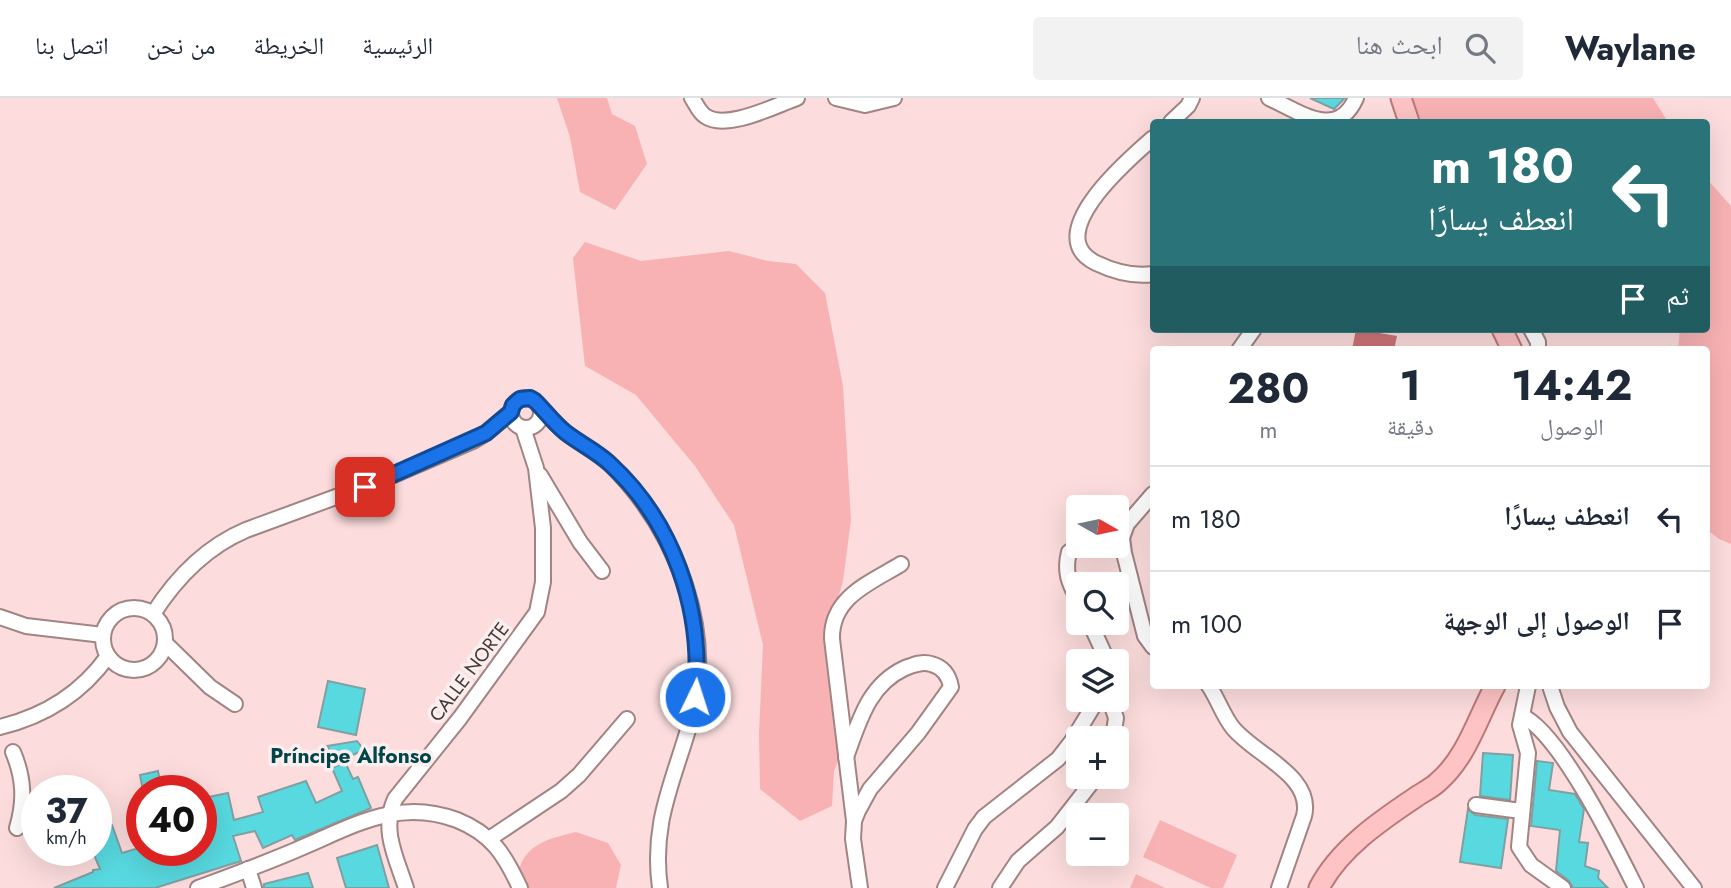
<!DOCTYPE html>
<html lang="ar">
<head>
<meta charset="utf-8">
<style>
  body { margin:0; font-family:Jost,"Noto Naskh Arabic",sans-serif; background:#f2f2f3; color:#1f2937; direction:rtl; height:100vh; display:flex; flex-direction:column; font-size:26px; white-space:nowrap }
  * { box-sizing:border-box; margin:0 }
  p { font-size:23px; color:#747a83 }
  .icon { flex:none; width:38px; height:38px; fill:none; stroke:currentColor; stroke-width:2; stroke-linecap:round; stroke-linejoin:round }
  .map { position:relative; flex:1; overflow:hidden; direction:ltr }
  .side { position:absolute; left:1150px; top:248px; width:560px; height:343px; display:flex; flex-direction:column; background:#fff; border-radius:7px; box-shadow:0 7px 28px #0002; direction:rtl }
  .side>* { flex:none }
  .hud { position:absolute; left:1150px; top:21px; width:560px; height:214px; border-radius:7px; box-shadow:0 7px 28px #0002; direction:rtl; background:#2a7479; color:#fff; overflow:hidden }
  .needle { width:46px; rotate:99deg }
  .tools { position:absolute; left:1066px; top:397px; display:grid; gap:14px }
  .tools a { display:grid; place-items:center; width:63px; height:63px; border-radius:7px; background:#fff; box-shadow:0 7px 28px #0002; font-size:35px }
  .speed { position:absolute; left:21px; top:677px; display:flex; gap:14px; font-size:35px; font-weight:700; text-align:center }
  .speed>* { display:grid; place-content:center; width:91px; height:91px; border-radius:50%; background:#fff; box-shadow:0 7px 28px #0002; line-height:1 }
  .speed small { font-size:18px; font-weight:400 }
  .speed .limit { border:10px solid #d22; background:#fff; color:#111 }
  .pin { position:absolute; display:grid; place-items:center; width:60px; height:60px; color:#fff; margin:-30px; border-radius:14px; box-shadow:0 4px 10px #0006 }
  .me { position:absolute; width:77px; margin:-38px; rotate:4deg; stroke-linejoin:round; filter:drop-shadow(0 0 5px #0008) }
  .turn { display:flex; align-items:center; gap:24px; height:147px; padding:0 21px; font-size:32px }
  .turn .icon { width:91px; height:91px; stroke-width:2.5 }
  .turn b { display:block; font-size:49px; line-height:60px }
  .then { display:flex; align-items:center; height:66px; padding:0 21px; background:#0003; gap:14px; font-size:26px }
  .eta { display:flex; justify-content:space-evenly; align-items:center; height:119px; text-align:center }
  .eta b { font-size:42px; font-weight:700; line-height:49px }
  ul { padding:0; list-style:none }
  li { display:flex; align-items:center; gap:21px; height:105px; padding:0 21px; border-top:2px solid #e0e1e3 }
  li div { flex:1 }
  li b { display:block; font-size:26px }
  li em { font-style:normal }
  header { display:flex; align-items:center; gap:42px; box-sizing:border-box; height:98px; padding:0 35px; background:#fff; border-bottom:2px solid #e0e1e3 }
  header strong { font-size:33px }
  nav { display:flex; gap:38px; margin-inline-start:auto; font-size:24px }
  .search { width:490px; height:63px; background:#f2f2f3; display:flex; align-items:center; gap:18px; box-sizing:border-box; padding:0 24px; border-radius:7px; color:#747a83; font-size:26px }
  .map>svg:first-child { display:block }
  .green { fill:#f8b2b3 }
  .water { fill:#cc7377 }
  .building { fill:#58d9e0; stroke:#80a0a2; stroke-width:2 }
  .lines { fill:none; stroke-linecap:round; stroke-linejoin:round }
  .minor-casing { stroke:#a18484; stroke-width:18 }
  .major-casing { stroke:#bb787a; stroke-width:23 }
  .minor { stroke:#fff; stroke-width:14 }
  .major { stroke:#fdc3c5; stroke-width:19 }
  .route-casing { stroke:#114b97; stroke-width:18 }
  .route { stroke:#1a73e8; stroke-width:12 }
  .labels { text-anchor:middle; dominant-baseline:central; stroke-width:7; stroke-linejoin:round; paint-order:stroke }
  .street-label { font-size:19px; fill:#443838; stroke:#fbeeee }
  .neighbourhood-label { font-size:21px; font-weight:bold; fill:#004548; stroke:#fbeeee }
</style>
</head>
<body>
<header>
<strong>Waylane</strong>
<div class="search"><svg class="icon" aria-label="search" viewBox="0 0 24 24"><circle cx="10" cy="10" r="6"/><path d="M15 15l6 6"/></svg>ابحث هنا</div>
<nav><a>الرئيسية</a><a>الخريطة</a><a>من نحن</a><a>اتصل بنا</a></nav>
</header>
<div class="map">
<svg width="1731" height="790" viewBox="0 0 1731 790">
  <rect width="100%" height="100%" fill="#fcdcdc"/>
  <g class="green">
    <polygon points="557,0 607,0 612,16 635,28 647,66 615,112 580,94 570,39"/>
    <polygon points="1412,0 1653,0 1668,24 1421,24"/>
    <polygon points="1706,80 1731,108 1731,446 1719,441 1706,431 1706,252 1678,252 1680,231 1706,231"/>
    <polygon points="585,144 641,163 729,153 768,163 796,166 825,195 843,288 851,422 843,483 834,515 842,653 834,673 832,708 800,723 760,691 759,635 763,547 734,427 695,368 636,297 585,268 573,160"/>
    <polygon points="1160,722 1237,757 1223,790 1211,790 1143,759"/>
    <path d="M576,734L608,745L621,767L616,790H519C516,783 518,780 519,773C525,745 552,740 576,734Z"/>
    <polygon points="1136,776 1165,790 1130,790"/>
  </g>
  <polygon class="water" points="1356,231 1397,238 1394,252 1352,252"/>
  <g class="building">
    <polygon points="1310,0 1345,0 1334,11"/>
    <polygon points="328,583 365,591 356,637 318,629"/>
    <polygon points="357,643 364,652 336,664 327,648"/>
    <polygon points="1483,655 1513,657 1510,702 1480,698"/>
    <polygon points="1537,663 1553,665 1549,692 1575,696 1584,711 1579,744 1588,745 1585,768 1599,773 1598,780 1608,790 1573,790 1569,783 1556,773 1560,732 1531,728"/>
    <polygon points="345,664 353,681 358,679 371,710 295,742 292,737 263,750 255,733 233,738 241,763 155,790 54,790 93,774 93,772 100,771 92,752 96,752 96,734 112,727 122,755 142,749 142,752 201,752 201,732 212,728 204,700 228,695 234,722 263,714 258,699 306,683 316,705 342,693 332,670"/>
    <polygon points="158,673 162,693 143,693 140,677"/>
    <polygon points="1468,711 1475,717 1508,721 1501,770 1460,764"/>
    <polygon points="377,747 389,790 346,790 337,760"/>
    <polygon points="308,775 313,790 264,790 264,786"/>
  </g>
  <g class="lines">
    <g class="minor-casing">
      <g id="minor">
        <path d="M692,0C696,6 699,14 705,18C726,33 774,8 797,0"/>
        <polyline points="836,0 865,7 894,0"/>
        <path d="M1269,0C1300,14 1337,43 1356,0"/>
        <polyline points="1171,24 1188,8 1192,0"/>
        <path d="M1153,40C1129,61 1039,137 1096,165C1115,174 1133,179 1153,176"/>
        <polyline points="1531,231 1538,244 1538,252"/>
        <polyline points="1239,252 1254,231"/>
        <circle cx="526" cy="315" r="15"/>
        <path d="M539,307C547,316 555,326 565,334C580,346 598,354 612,368C677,434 716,533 690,625C673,685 651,725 660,790"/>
        <polyline points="540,377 580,444 602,473"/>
        <polyline points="1153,396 1127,426 1122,440 1124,455 1145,538 1153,549"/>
        <path d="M1078,448L1069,454C1064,474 1069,485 1078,502"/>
        <circle cx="134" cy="541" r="31"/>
        <path d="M153,516C176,480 206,449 246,432L382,382L473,343L486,335L511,314"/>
        <polyline points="0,519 26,528 103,537"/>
        <polyline points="1090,525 1108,564"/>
        <polyline points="165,545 210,589 235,606"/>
        <path d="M1209,588C1218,601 1223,618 1233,630C1255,657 1314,678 1304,718L1279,790"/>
        <polyline points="1528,588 1520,627 1528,655 1519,749 1531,767 1563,790"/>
        <polyline points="1550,588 1557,609 1570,634 1694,790"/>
        <polyline points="1110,602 1116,620 1113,640"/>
        <path d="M1522,618C1560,635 1616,750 1636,790"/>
        <path d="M0,629C45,618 81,596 108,558"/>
        <path d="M13,654C24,680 25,703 17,730"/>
        <path d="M846,659C859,624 868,587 905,570C913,567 922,563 931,566C943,569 949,578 951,589L918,635L870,691L858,713L854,723L853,741L860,790"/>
        <polyline points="1476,707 1521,713"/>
        <path d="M854,723L832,541C831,499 870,485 901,466"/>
        <polyline points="489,741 561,693 579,677 627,621"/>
        <polyline points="248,771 254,790"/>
        <path d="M198,790C233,777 269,764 303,749C355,727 399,700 457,722C492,736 505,757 520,790"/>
        <path d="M406,790C396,759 381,732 395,701L460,620L537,514L543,484V430L536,370L523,330"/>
        <polyline points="945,790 975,731 984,719 1058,661 1072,643 1097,602"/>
        <polyline points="1000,790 1018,763 1057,729 1096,679"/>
      </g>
    </g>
    <g class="major-casing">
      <g id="major">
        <polyline points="1401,0 1409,24"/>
        <polyline points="1502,231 1512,252"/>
        <path d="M1319,790C1339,751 1380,723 1416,699C1423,694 1432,690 1438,684C1467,659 1477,621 1495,588"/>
      </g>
    </g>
    <use href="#minor" class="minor"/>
    <use href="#major" class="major"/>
  </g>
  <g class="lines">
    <g class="route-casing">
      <path id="route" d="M365,389L486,335L511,314L513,307L520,301L530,300L535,303C545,313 554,325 565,334C579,345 596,353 609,365C674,424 704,514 695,599"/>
    </g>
    <use href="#route" class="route"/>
  </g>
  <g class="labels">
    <g class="street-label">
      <text transform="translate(469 574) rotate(-53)">CALLE NORTE</text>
    </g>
    <g class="neighbourhood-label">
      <text x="351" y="658">Príncipe Alfonso</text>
    </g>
  </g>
</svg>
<div class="tools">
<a><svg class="needle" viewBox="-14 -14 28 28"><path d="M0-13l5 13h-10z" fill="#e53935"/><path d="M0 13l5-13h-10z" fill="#747a83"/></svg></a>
<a><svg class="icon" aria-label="search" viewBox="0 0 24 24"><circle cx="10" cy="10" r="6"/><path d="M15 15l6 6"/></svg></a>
<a><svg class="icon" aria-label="layers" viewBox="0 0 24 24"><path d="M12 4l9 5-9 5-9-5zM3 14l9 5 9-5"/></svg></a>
<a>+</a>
<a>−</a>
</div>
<div class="speed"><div>37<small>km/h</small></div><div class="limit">40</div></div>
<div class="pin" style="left:365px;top:389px;background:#d93025"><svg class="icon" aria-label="arrive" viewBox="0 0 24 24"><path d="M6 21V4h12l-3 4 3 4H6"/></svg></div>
<svg class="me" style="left:695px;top:599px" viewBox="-20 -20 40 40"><circle r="17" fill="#1a73e8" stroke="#fff" stroke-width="3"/><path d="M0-11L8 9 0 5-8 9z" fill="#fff"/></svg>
<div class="hud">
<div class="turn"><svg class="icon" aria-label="left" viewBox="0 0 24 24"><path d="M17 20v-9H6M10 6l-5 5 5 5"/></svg><div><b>180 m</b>انعطف يسارًا</div></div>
<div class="then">ثم<svg class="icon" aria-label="arrive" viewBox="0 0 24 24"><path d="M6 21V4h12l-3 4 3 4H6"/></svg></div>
</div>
<section class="side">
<div class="eta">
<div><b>14:42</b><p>الوصول</p></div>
<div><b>1</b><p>دقيقة</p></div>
<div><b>280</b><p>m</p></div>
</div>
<ul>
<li><svg class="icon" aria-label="left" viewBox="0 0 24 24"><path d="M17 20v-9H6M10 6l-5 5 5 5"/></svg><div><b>انعطف يسارًا</b></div><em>180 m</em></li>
<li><svg class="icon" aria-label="arrive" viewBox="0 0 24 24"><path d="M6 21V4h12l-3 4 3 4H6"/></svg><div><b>الوصول إلى الوجهة</b></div><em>100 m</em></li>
</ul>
</section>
</div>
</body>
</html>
